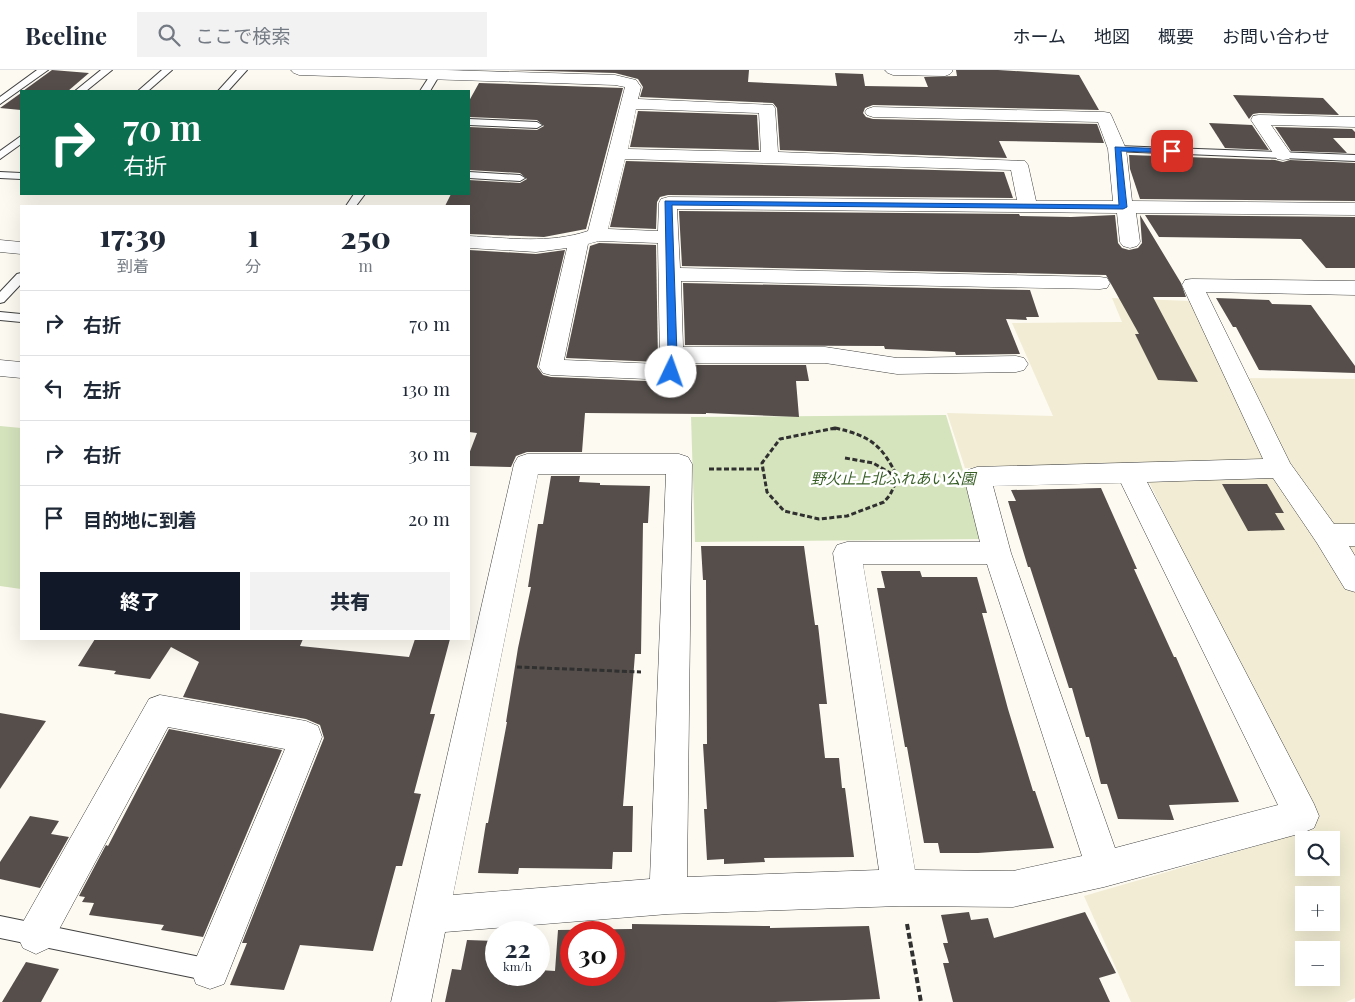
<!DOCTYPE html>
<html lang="ja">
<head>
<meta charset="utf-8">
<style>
  body { margin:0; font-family:"Playfair Display","Noto Sans JP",serif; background:#f2f2f3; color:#1f2937; height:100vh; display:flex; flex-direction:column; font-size:19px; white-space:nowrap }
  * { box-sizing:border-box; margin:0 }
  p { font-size:16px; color:#747a83 }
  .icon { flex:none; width:28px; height:28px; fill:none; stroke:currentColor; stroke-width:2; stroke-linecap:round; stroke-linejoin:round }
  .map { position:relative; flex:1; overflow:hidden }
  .details { position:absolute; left:20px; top:135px; width:450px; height:435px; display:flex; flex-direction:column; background:#fff; border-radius:0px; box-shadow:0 5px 20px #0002 }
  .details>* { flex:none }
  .top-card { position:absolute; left:20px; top:20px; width:450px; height:105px; border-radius:0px; box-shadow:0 5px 20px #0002; background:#0b6e4f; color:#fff; overflow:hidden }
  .controls { position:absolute; left:1295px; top:761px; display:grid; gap:10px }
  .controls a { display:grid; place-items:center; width:45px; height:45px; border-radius:0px; background:#fff; box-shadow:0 5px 20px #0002; font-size:25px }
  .speed { position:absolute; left:485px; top:851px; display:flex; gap:10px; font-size:25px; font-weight:700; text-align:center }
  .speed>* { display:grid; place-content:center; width:65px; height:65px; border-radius:50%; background:#fff; box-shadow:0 5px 20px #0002; line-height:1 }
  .speed small { font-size:12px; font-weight:400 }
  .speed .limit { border:8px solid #d22; background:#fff; color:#111 }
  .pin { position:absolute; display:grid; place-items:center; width:42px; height:42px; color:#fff; margin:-21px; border-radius:10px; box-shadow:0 2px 8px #0006 }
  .me { position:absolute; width:55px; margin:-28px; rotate:3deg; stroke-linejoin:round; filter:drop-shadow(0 0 4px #0008) }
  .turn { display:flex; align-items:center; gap:18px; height:105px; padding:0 20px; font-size:22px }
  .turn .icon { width:65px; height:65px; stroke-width:2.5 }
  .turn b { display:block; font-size:35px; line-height:42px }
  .eta { display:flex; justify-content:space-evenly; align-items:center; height:85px; text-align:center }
  .eta b { font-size:30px; font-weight:800; line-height:35px }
  .primary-button { display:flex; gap:10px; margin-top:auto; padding:10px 20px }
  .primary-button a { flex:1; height:58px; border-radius:0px; background:#111827; color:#fff; font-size:20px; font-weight:800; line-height:58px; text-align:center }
  .primary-button a+a { background:#f2f2f3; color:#1f2937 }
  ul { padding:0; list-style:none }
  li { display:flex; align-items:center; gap:15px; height:65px; padding:0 20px; border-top:1px solid #e0e1e3 }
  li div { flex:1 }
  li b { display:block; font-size:19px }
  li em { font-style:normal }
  header { display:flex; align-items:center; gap:30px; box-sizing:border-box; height:70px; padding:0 25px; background:#fff; border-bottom:1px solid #e0e1e3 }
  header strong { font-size:24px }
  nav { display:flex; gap:28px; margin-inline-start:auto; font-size:18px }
  .search { width:350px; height:45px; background:#f2f2f3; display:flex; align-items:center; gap:12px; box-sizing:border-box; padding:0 18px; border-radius:0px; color:#747a83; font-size:19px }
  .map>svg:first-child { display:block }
  .farmland { fill:#f1ecd3; fill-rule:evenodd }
  .green { fill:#d5e4bd }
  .building { fill:#554e4b; fill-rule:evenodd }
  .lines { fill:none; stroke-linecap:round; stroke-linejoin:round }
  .service-casing { stroke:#414141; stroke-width:2 }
  .minor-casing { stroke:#414141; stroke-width:1 }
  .path-far2 { stroke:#303030; stroke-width:2.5; stroke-dasharray:4 2; stroke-linecap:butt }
  .path-far1 { stroke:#303030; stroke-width:3; stroke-dasharray:5 2.5; stroke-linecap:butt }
  .path { stroke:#303030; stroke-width:4; stroke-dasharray:6 3; stroke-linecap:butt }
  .service { fill:#fff; fill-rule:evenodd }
  .minor { fill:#fff; fill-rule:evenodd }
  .route { fill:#1a73e8; stroke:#114b97 }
  .labels { text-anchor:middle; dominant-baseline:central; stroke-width:5; stroke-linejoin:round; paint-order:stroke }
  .park-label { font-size:15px; font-style:italic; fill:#375f25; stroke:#fff }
</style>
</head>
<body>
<header>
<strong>Beeline</strong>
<div class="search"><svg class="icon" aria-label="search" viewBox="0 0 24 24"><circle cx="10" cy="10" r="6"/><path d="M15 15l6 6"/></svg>ここで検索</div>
<nav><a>ホーム</a><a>地図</a><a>概要</a><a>お問い合わせ</a></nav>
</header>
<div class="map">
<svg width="1355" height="932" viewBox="0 0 1355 932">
  <rect width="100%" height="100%" fill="#fdfaf1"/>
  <path class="farmland" d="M1112,228L1190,231L1226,308L1355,309V928L1346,932H1131L1084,826L1315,759L1141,395L965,398L947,343L1053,346L1012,253L1122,252ZM1304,770H1331V798H1304ZM1304,825H1331V852H1304ZM1304,880H1331V908H1304Z"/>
  <g class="green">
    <polygon points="946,345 984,469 695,472 691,347"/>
    <polygon points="0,356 21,358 21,519 0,516"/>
  </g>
  <g class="building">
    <polygon points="52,0 89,3 68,21 23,21"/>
    <polygon points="509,0 749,0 748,12 837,16 835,3 863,4 865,16 928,17 924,7 957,6 956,0 998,0 1079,5 1099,40 873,35 865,38 863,43 866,47 873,49 1097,54 1104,73 999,71 1007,88 780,80 777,38 773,33 640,27 643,17 638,9 615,3"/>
    <polygon points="479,13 623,18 586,159 544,167 469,164 469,136 445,136 451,124 469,124 469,110 520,113 527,109 520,103 469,100 469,57 537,60 544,56 537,50 469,47 469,31"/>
    <polygon points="21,23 21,40 0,38"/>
    <polygon points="1233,25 1323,28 1339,45 1259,43 1253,44 1249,49"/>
    <polygon points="638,41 757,45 759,80 630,77"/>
    <polygon points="1209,53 1252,55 1269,80 1225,78"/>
    <polygon points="1275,57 1352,59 1355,62 1355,68 1333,68 1347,83 1291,81"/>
    <polygon points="1129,85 1275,90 1283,92 1290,90 1355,93 1355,131 1140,129 1130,99"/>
    <polygon points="626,91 1004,102 1013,128 668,125 660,127 657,132 656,159 610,157"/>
    <polygon points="679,141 1019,144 1020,146 1071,147 1115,145 1118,173 1122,178 1129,180 1138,178 1142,173 1140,145 1181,213 1186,227 1153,227 1198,312 1158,310 1135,264 1139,264 1106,205 682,196"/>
    <polygon points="1145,145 1355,147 1355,198 1326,198 1301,169 1159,167"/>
    <polygon points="599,173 656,175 658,292 566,288 590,176"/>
    <polygon points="469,180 536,184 565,180 537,297 543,305 551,307 671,312 681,309 685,303 685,295 806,295 809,311 796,311 799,347 706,343 706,344 585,343 582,382 527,382 516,386 511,397 469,396 469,384 477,363 469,362"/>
    <polygon points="683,213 1030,220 1039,247 1026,247 1027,250 1006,249 1020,284 956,285 955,282 885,279 884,276 685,275"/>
    <polygon points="1216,228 1269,230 1272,234 1311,235 1355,296 1355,303 1259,300 1236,257 1233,257"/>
    <polygon points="551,406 580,406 579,412 600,413 600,415 650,416 648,453 643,453 641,584 635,584 623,736 633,736 632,782 613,782 612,799 519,798 518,804 478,803 486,753 488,753 507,652 506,652 518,578 531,517 528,517 538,454 543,454"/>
    <polygon points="1222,414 1267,414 1284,443 1275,443 1285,460 1248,461"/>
    <polygon points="1101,418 1137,499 1134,499 1174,587 1176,587 1239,732 1169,735 1174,750 1118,749 1107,714 1101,714 1089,667 1086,667 1072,618 1069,618 1030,497 1028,497 1008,431 1016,431 1011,420"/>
    <polygon points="701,476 804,476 815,555 818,555 827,634 819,634 825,688 839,688 842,718 845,718 854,787 764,788 765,792 724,794 724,789 707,790 704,739 707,739 703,674 707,674 706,510 703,510"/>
    <polygon points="881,501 920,501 922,507 977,507 987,543 982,543 1008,639 1033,721 1035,721 1054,778 978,783 940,783 938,773 924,773 907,677 905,677 877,518 885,518"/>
    <polygon points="95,569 303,569 300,576 409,587 415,569 450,569 430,644 435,644 414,723 421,724 402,796 396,796 373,881 300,875 284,920 230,915 247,873 242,873 324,668 320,655 306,649 183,627 199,592 171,577 150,609 114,604 116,601 78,596"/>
    <polygon points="0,643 46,651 0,719"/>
    <polygon points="169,659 282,680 203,867 161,860 164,855 89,845 94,833 82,832 85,827 79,826 106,775 108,776"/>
    <polygon points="30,746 59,751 51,764 69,767 40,818 0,809 0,792"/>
    <polygon points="969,842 971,850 988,848 994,868 1085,842 1116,903 1099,908 1110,932 953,932 943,893 949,893 943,873 948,873 941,845"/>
    <path d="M632,854L770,856V858L869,856L880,929L775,932H445L452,899L461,900L467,870L496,871V905H539V900L555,901L558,860L632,859ZM571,862H614V905H571Z"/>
    <polygon points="26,892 59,899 41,932 2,932"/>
  </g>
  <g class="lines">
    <g class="service-casing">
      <g id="service">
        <polygon points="37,0 48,0 0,34 0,27"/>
        <polygon points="101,0 112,0 86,21 75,21"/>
        <polygon points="162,0 172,0 148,21 138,21"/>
        <polygon points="237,0 247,0 228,21 218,21"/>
        <polygon points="434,3 439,6 430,21 420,21 431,4"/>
        <polygon points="469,49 537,52 542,55 537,58 469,55"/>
        <polygon points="21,66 21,74 0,89 0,81"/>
        <polygon points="1117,76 1355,85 1355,91 1113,81 1112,79 1113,77"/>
        <polygon points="0,102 21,103 21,109 0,108"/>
        <polygon points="469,102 520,105 525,108 520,111 469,108"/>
        <polygon points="354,124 365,124 356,136 346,136"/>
        <polygon points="21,203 21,214 4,232 0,233 0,222 17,204"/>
        <polygon points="0,242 21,244 21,252 0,250"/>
        <polygon points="0,846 210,889 218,892 221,900 218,908 210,911 0,868"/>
      </g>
    </g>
    <g class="minor-casing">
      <g id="minor">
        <path d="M291,0H446L615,5L636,10L641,17L638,29L773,35L775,38L778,82L1025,91L1028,95L1036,131H1113L1108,79L1098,52L873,47L867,45L865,42L867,39L873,37L1104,42L1110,43L1112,47L1126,79L1132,131L1355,133V145L1136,143L1140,172L1137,176L1130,178L1123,176L1120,172L1117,143L677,139L680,198L1100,207L1107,208L1110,213L1107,218L1100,219L681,211L683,277H825L897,288L1016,286L1024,288L1028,294L1024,300L1016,302L897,304L825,293H683V302L679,308L671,310L551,305L543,303L539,297L567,178L536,182L469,178V166C509,168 549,174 588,161L625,17L615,15L299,5L294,3ZM636,39L759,43L761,82L628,79ZM625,89L1011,100L1017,130L668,127L661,129L659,133L658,161L608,159ZM599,171L658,173L660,294L564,290L588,174Z"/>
        <polygon points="885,0 952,0 953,1 950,4 945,6 893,5 888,3"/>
        <polygon points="1259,45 1355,47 1355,57 1271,55 1292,85 1289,89 1283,90 1277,89 1251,50 1253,46"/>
        <polygon points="0,170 21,172 21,184 0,182"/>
        <path d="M1192,209L1355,211V225L1206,222L1290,393L1334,454H1355V476H1349L1355,486V522L1345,519L1317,473L1273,408L1147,412L1314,734L1319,746L1314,758L1302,763L1104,817L1013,837L900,836L668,844L445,862L431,932H391L514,394L518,387L527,384H679L688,387L692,394L687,807L879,800L833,483L837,475L847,472H980L964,407L968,400L977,397L1263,389L1182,215L1185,210ZM538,404H666L650,809L453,825ZM1121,413L1278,735L1115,778L1011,483L993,416ZM863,494H987L1082,786L1013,801L915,800Z"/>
        <polygon points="0,290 21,292 21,308 0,306"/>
        <polygon points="160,625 306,651 318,656 322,667 224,914 210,919 196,914 191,900 285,679 168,657 49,878 36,884 23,878 17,865 23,852 149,629"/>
      </g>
    </g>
    <polyline class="path-far2" points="832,359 838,359"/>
    <g class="path-far1">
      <path d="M835,358C871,366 882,375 898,408L890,425L884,432L847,446L819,449L784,441L767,422L762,393L780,369Z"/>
      <polyline points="845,388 873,393 897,407"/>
      <polyline points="709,399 763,399"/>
      <polyline points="517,597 641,602"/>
    </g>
    <polyline class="path" points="907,854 921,932"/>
    <use href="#service" class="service"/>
    <use href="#minor" class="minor"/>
  </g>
  <polygon class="route" points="1115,77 1172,79 1176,81 1172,83 1121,81 1127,137 1123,139 672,135 677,285 674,304 667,304 666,302 668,285 665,131 1119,135"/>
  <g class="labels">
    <g class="park-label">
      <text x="893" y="408">野火止上北ふれあい公園</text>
    </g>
  </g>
</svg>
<div class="controls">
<a><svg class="icon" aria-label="search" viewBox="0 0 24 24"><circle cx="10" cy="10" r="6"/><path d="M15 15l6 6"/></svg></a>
<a>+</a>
<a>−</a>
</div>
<div class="speed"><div>22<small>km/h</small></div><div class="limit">30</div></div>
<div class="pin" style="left:1172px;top:81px;background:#d93025"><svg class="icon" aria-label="arrive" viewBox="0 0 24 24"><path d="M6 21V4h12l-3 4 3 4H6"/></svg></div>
<svg class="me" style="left:671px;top:302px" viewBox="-20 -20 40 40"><circle r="19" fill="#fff"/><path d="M0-13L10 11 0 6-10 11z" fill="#1a73e8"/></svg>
<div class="top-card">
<div class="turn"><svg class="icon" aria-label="right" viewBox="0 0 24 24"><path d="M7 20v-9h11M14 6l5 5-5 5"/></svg><div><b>70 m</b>右折</div></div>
</div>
<section class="details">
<div class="eta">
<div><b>17:39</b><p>到着</p></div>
<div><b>1</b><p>分</p></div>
<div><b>250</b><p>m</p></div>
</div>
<ul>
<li><svg class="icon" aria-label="right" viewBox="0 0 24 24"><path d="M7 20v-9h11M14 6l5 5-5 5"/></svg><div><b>右折</b></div><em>70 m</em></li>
<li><svg class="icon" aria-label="left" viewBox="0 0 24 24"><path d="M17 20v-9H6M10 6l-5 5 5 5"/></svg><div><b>左折</b></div><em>130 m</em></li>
<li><svg class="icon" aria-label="right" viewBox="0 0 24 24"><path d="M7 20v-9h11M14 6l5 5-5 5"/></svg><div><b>右折</b></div><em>30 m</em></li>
<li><svg class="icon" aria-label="arrive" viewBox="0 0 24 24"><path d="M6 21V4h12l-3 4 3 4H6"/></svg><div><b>目的地に到着</b></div><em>20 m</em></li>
</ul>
<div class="primary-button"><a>終了</a><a>共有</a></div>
</section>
</div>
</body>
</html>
